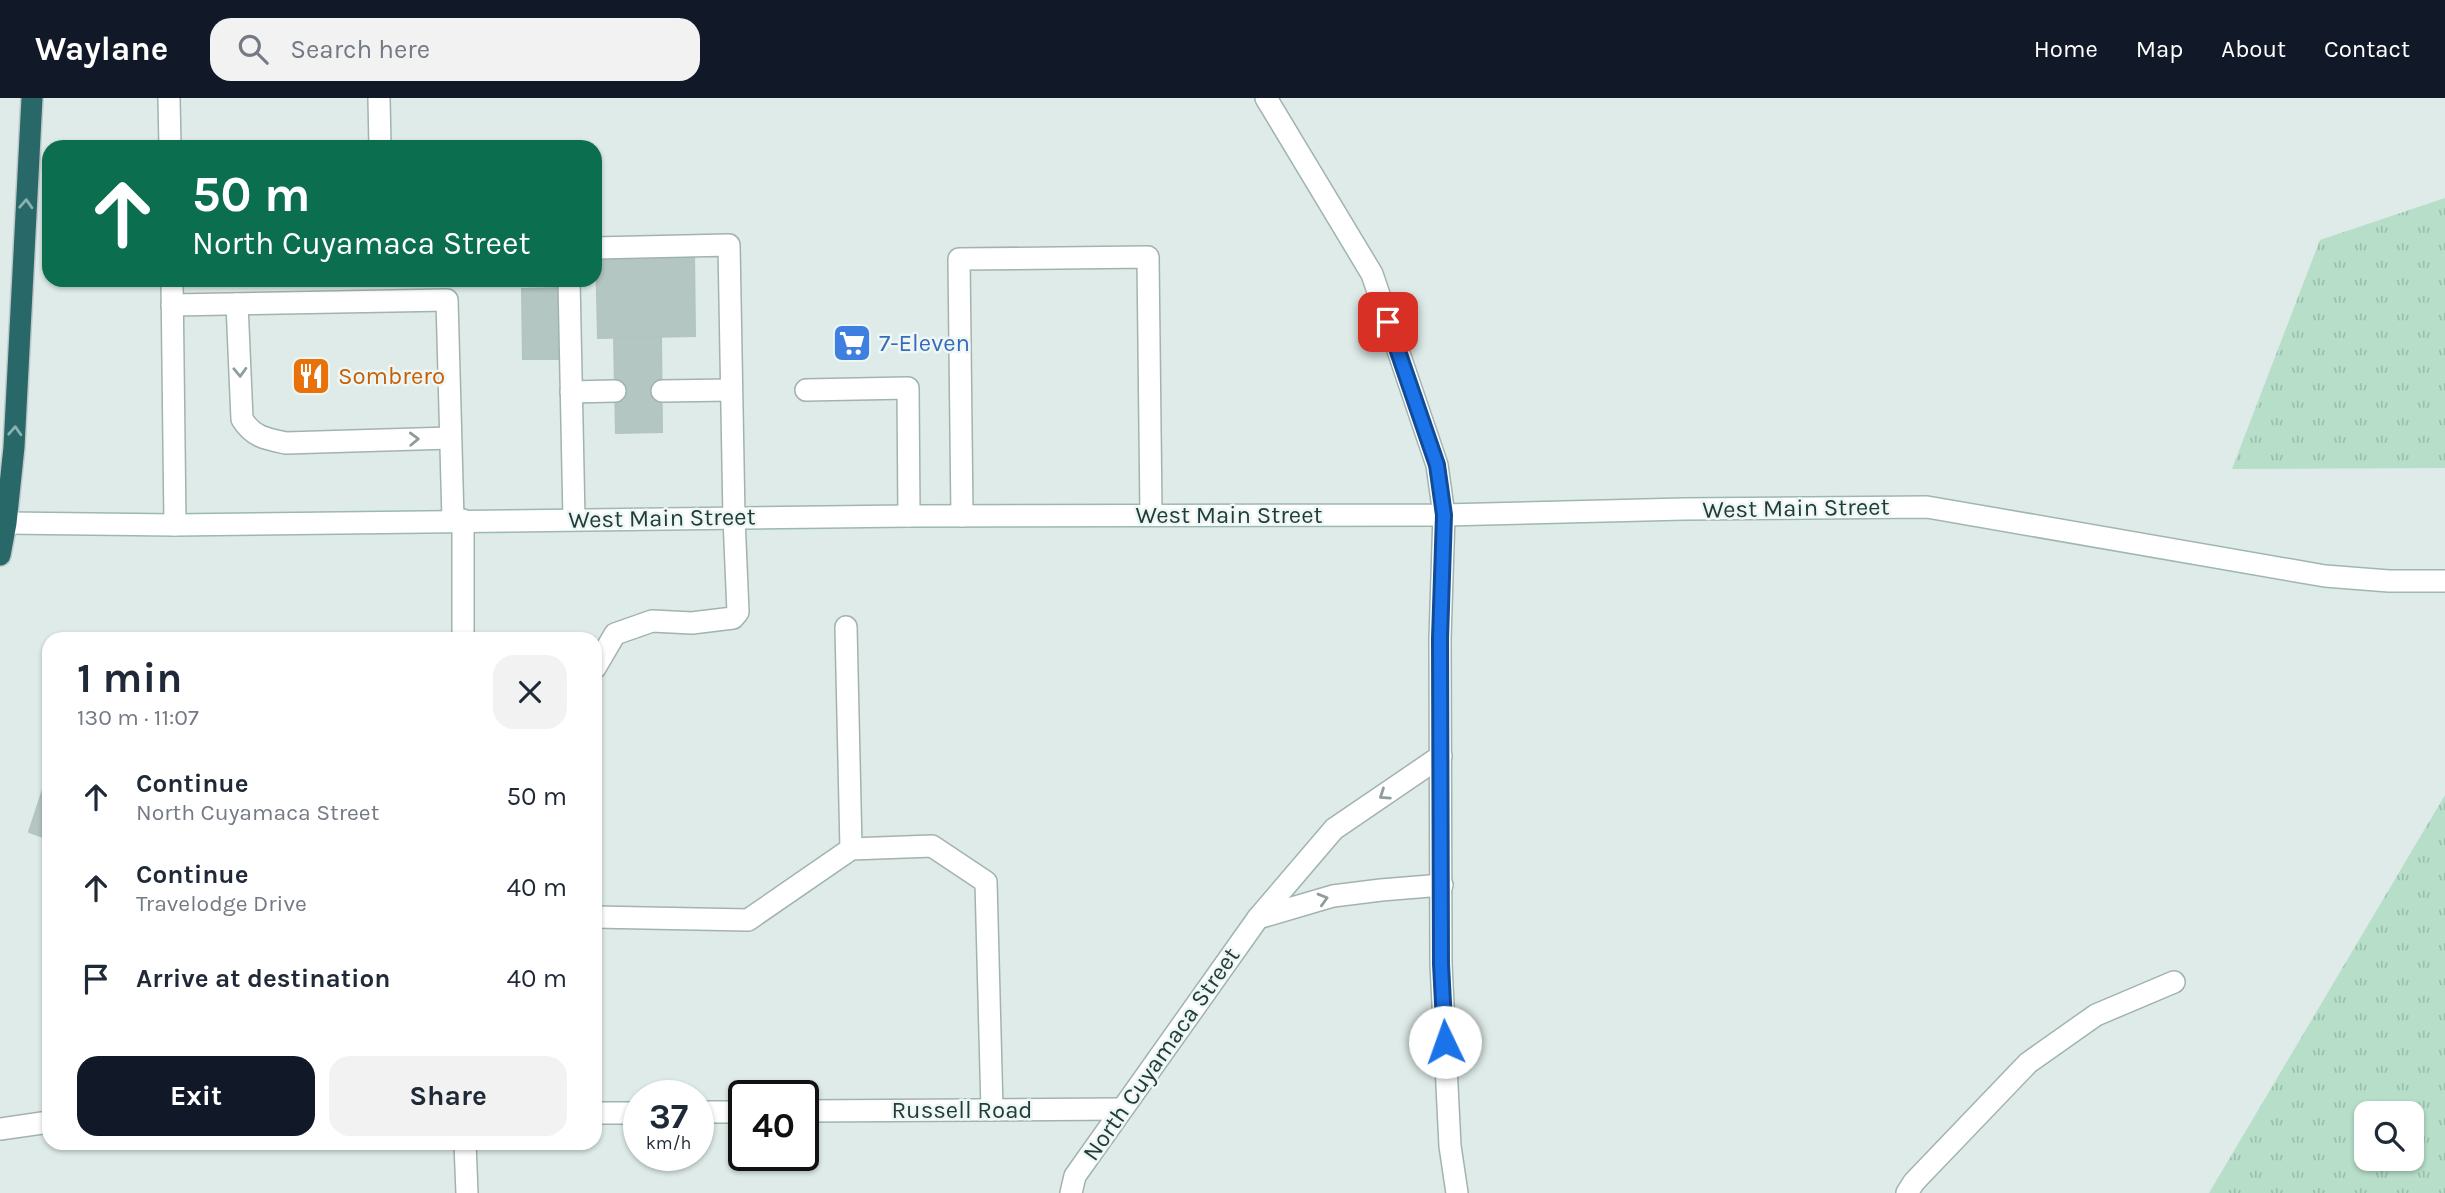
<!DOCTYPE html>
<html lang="en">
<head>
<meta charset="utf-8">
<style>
  body { margin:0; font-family:Karla,sans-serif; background:#f2f2f3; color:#1f2937; height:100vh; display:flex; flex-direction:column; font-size:26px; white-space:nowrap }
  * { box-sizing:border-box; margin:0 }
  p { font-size:23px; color:#747a83 }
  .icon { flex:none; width:38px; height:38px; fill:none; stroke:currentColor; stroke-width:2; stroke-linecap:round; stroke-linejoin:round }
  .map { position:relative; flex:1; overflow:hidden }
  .side { position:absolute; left:42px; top:534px; width:560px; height:518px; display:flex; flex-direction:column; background:#fff; border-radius:21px; box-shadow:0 2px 5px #0004 }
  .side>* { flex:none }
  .hud { position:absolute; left:42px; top:42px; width:560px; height:147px; border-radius:21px; box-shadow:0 2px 5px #0004; background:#0b6e4f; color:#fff; overflow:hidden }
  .fabs { position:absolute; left:2354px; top:1003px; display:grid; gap:14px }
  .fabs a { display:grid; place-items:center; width:70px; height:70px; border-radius:14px; background:#fff; box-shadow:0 2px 5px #0004; font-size:35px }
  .speed { position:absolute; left:623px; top:982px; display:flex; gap:14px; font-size:35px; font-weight:700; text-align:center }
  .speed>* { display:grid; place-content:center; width:91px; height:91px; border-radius:50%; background:#fff; box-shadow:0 2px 5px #0004; line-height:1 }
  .speed small { font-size:18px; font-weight:400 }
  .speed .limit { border:4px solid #111; border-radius:10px; background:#fff; color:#111 }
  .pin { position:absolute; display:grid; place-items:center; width:60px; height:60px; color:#fff; margin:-30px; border-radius:14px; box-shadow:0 4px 10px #0006 }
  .me { position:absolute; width:77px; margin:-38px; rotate:357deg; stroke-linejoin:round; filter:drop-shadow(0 0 5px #0008) }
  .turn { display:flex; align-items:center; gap:24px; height:147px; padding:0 35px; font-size:32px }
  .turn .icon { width:91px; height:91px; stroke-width:2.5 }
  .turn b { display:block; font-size:49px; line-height:60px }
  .round { display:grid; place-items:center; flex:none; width:74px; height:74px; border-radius:21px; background:#f2f2f3 }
  .headline { display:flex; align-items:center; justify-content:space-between; height:119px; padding:0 35px }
  h1 { font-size:42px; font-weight:700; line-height:52px }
  .primary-button { display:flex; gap:14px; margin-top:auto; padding:14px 35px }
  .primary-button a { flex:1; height:80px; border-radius:21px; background:#111827; color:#fff; font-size:28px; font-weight:700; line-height:80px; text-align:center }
  .primary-button a+a { background:#f2f2f3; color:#1f2937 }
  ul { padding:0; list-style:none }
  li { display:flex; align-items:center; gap:21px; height:91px; padding:0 35px }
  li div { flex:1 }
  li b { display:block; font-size:26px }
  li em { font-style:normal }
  header { display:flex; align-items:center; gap:42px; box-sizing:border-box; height:98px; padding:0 35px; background:#111827; color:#fff }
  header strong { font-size:33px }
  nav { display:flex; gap:38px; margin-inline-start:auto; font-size:24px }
  .search { width:490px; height:63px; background:#f2f2f3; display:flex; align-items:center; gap:18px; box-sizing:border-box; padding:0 24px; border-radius:21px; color:#747a83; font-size:26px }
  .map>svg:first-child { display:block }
  .grass { fill:url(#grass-tufts); fill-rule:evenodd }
  .building { fill:#b4c6c2; stroke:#b1c5c1; stroke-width:2 }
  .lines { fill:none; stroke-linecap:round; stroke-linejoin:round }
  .service-casing { stroke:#a1b3b0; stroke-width:24 }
  .minor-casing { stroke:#a1b3b0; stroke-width:24 }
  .tertiary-casing { stroke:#a1b3b0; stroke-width:24 }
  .secondary-casing { stroke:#9db7b3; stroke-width:24 }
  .motorway-casing { stroke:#c0c8c8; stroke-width:24 }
  .service { stroke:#fff; stroke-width:21 }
  .minor { stroke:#fff; stroke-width:21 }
  .tertiary { stroke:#fff; stroke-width:21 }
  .secondary { stroke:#fff; stroke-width:21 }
  .motorway { stroke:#296869; stroke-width:21 }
  .oneway { stroke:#8cb0af }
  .oneway2 { stroke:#8f9d9c }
  .route-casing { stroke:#114b97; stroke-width:18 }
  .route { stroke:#1a73e8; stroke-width:12 }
  .labels { text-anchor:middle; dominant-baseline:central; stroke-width:5; stroke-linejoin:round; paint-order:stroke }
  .shop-label { font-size:24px; fill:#366cbe; stroke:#eff7f5; text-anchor:start }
  .food-label { font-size:24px; fill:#c56008; stroke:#eff7f5; text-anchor:start }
  .street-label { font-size:24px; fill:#1f3b3a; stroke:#eff7f5 }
</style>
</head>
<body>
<header>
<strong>Waylane</strong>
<div class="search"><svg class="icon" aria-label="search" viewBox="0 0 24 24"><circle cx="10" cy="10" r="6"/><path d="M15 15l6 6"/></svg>Search here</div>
<nav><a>Home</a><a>Map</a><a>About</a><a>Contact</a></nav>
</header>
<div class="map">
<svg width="2445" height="1095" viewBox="0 0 2445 1095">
  <defs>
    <pattern id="grass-tufts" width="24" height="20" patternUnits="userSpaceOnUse" patternTransform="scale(1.75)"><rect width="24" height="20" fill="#b6dec9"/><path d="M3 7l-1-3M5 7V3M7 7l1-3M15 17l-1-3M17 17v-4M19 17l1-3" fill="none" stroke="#9cbfad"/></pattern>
  </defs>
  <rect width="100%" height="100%" fill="#deebe8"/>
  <g class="grass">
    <polygon points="2445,100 2445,370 2232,371 2320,142"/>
    <path d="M2445,697V1095H2209ZM2366,1015H2412V1060H2366Z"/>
  </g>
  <g class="building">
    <polygon points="694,154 695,238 598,240 596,155"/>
    <polygon points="560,190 561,261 523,261 522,191"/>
    <polygon points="661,239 662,334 616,335 614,240"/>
    <polygon points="49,673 49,741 29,734"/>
  </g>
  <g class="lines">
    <g class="service-casing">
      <g id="service">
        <polyline points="379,0 380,49"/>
        <polyline points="595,150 729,147 734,420 738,514 733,520 692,525 652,523 615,536 595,570"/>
        <polyline points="569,182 574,421"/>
        <path d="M237,206L242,321C253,339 266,341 286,345L450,340"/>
        <polyline points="172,207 447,202 453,422"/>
        <polyline points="806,292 908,290 909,418"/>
        <polyline points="662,293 731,292"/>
        <polyline points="571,294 615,293"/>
        <polyline points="962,418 959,161 1148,159 1151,416"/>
        <polyline points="846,529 851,751"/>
        <polyline points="595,819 748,822 851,751 932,748 986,784 992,1012"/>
      </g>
    </g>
    <g class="minor-casing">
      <g id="minor">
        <polyline points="169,0 170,49"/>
        <polyline points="172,182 175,427"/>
        <polyline points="463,422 463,541"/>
        <polyline points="1258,820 1333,798 1381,792 1442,787"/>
        <polyline points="803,1013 1121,1011"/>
        <polyline points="698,1014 744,1014"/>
        <polyline points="595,1015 639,1015"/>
        <polyline points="0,1031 49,1024"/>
        <polyline points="465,1045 467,1095"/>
        <polyline points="1071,1095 1075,1078 1258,820 1334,731 1441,658"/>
        <polyline points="1907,1095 1914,1084 2028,965 2096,917 2174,884"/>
      </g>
    </g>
    <g class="tertiary-casing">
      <polyline id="tertiary" points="1266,0 1372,176 1437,367 1444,417 1440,540 1441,866 1450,1048 1457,1095"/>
    </g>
    <g class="secondary-casing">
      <polyline id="secondary" points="6,425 175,427 909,418 1444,417 1684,411 1927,409 2325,478 2389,483 2445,483"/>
    </g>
    <g class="motorway-casing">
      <polyline id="motorway" points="0,457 6,425 14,349 32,0"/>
    </g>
    <use href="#service" class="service"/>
    <use href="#minor" class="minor"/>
    <use href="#tertiary" class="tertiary"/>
    <use href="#secondary" class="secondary"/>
    <use href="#motorway" class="motorway"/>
  </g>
  <defs><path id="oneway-chevron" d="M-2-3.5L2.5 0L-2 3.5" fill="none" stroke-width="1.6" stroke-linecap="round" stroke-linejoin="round" transform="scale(1.75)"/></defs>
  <g class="oneway">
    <use href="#oneway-chevron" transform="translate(26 106) rotate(-87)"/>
    <use href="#oneway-chevron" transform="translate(15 333) rotate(-87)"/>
  </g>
  <g class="oneway2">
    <use href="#oneway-chevron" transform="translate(240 274) rotate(88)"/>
    <use href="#oneway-chevron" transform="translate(414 341) rotate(-2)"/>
    <use href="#oneway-chevron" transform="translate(1384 697) rotate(146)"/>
    <use href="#oneway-chevron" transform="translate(1323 801) rotate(-16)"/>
  </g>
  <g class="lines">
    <g class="route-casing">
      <polyline id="route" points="1388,224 1437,367 1444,417 1440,540 1441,866 1445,944"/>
    </g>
    <use href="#route" class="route"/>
  </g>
  <defs>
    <g id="supermarket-square" transform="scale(2.0125)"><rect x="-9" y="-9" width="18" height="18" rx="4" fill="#3f7fe0" stroke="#eff7f5"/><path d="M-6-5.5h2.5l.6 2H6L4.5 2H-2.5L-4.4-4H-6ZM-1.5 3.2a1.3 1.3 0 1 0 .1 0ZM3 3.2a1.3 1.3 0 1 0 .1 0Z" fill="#fff"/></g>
    <g id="restaurant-square" transform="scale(2.0125)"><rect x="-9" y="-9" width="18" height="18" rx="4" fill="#e8710a" stroke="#eff7f5"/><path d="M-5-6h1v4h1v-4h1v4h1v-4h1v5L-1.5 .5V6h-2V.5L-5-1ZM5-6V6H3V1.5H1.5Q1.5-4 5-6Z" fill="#fff"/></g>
  </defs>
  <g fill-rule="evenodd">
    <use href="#supermarket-square" x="852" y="245"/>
    <use href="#restaurant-square" x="311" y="278"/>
  </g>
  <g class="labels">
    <g class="shop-label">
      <text x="879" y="245">7-Eleven</text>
    </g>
    <g class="food-label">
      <text x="338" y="278">Sombrero</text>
    </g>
    <g class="street-label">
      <text transform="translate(1796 410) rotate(-1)">West Main Street</text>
      <text x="1229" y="417">West Main Street</text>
      <text transform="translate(662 420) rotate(-1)">West Main Street</text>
      <text transform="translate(1161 956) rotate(-55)">North Cuyamaca Street</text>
      <text x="962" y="1012">Russell Road</text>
    </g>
  </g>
</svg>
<div class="fabs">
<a><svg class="icon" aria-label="search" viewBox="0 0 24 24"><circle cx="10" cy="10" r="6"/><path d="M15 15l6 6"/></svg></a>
</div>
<div class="speed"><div>37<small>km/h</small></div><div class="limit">40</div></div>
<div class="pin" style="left:1388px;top:224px;background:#d93025"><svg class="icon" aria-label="arrive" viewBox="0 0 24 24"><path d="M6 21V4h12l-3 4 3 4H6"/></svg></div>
<svg class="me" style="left:1445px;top:944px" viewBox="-20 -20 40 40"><circle r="19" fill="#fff"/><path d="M0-13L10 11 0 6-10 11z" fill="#1a73e8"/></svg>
<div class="hud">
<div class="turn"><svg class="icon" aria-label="ahead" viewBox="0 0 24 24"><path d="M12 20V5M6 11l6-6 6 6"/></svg><div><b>50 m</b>North Cuyamaca Street</div></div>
</div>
<section class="side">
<div class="headline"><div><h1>1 min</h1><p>130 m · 11:07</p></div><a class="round"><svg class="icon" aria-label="close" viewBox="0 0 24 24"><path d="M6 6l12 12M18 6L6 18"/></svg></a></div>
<ul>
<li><svg class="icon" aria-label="ahead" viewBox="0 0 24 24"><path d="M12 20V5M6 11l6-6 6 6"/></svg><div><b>Continue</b><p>North Cuyamaca Street</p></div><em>50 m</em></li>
<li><svg class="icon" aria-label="ahead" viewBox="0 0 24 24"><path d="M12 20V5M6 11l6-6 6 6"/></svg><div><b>Continue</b><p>Travelodge Drive</p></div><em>40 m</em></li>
<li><svg class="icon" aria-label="arrive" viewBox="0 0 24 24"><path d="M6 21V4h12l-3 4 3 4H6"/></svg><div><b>Arrive at destination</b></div><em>40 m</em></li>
</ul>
<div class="primary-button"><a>Exit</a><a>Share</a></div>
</section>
</div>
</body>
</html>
